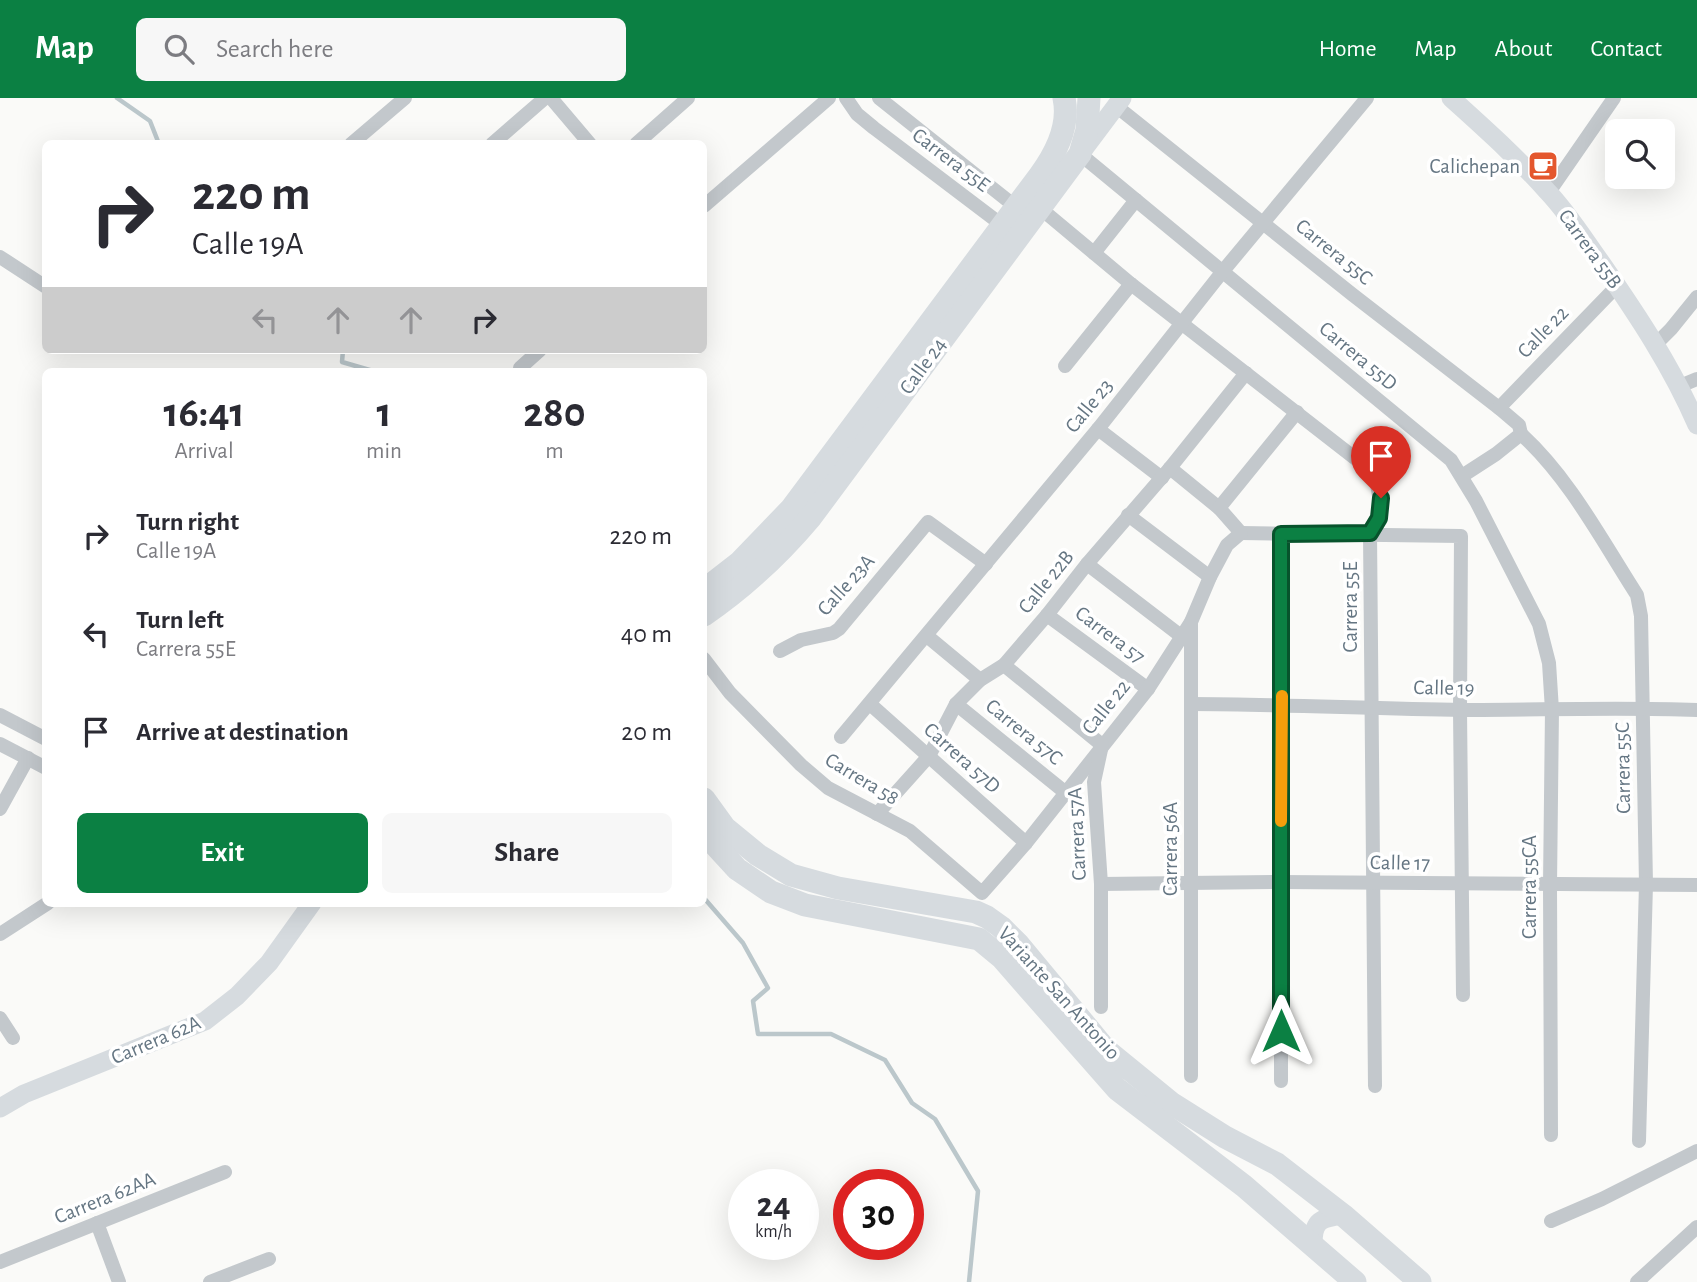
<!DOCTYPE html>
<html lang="en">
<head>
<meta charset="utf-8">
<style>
  body { margin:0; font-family:"Alegreya Sans",sans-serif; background:#f7f7f7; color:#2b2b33; height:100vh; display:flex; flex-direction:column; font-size:26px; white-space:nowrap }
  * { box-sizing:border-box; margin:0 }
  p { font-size:23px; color:#7c7c81 }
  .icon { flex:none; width:38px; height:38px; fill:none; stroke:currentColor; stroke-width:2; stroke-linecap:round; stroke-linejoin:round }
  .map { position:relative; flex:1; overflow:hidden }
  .sheet { position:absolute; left:42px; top:270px; width:665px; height:539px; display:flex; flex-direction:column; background:#fff; border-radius:10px; box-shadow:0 7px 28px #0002 }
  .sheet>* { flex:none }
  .top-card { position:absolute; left:42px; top:42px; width:665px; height:214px; border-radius:10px; box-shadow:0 7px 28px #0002; background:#fff; color:#2b2b33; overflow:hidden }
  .tools { position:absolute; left:1605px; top:21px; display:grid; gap:14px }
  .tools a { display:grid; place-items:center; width:70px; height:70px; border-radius:10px; background:#fff; box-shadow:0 7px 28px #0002; font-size:35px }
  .speed { position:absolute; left:728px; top:1071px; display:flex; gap:14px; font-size:35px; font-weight:700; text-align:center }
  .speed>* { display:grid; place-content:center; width:91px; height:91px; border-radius:50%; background:#fff; box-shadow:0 7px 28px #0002; line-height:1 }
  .speed small { font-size:18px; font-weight:400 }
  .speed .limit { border:10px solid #d22; background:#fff; color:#111 }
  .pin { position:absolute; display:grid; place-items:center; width:60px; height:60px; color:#fff; margin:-72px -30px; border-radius:50% 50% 50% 0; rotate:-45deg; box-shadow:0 0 7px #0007 }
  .pin .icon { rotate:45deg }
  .me { position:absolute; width:77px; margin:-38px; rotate:0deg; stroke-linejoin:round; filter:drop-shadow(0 0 5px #0008) }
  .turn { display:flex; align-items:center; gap:24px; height:147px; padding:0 35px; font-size:32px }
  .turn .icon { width:91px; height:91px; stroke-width:2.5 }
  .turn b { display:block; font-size:49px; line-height:60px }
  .lanes { display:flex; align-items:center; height:66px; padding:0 35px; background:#0003; justify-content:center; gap:35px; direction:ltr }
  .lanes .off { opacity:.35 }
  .eta { display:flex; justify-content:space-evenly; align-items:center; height:119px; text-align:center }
  .eta b { font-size:42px; font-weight:700; line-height:49px }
  .cta { display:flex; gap:14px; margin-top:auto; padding:14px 35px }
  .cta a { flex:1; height:80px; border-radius:10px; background:#0b8043; color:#fff; font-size:28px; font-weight:700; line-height:80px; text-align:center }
  .cta a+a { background:#f7f7f7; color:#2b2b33 }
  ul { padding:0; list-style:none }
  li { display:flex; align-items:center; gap:21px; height:98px; padding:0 35px }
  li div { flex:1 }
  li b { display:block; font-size:26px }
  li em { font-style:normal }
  header { display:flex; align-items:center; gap:42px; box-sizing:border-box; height:98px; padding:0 35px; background:#0b8043; color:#fff }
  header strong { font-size:33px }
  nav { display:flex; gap:38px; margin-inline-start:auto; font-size:24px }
  .search { width:490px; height:63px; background:#f7f7f7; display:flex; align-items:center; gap:18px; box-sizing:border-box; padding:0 24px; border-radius:10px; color:#7c7c81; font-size:26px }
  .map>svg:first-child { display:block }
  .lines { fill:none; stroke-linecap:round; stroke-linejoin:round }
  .stream { stroke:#bbc7cb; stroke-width:4.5 }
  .street { stroke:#c3c8cc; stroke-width:14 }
  .secondary { stroke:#d6dbdf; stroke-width:19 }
  .primary { stroke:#d6dbdf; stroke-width:23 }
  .route-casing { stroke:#07532c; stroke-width:18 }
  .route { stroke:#0b8043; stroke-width:12 }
  .slow { stroke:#f59e0b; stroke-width:12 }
  .labels { text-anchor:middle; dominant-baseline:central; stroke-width:7; stroke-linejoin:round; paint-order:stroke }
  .street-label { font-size:21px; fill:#657683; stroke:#fff }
  .poi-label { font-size:21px; fill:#657683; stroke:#fff; text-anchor:end }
</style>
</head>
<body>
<header>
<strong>Map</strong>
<div class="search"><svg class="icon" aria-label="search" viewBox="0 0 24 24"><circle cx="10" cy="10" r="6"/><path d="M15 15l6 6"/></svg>Search here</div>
<nav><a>Home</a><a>Map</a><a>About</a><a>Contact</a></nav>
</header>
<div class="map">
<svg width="1697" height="1184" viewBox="0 0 1697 1184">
  <rect width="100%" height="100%" fill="#fafaf8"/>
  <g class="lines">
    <g class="stream">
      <polyline points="117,0 150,23 159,46"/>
      <polyline points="343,252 342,264 373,273"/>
      <polyline points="704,800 743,845 768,890 753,903 758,936 831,936 885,962 912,1005 935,1021 978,1093 969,1184"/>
    </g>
    <g class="street">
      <polyline points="551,0 590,46"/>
      <polyline points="846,0 857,16 874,30 1002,127"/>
      <polyline points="879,0 1016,109"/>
      <polyline points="1116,8 1353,197 1499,310 1519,327 1521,336 1496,356 1462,378"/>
      <polyline points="351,46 405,0"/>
      <polyline points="492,46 545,0"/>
      <polyline points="636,46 688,0"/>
      <polyline points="1080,56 1451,362 1476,403 1539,526 1549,565 1552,612 1550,787 1551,1037"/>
      <polyline points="1549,94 1614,0"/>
      <polyline points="704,108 829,0"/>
      <path d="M1040,110L1131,186L1374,375C1381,400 1383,411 1370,435L1375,988"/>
      <polyline points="1094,155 1136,102"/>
      <polyline points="0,159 46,189"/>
      <polyline points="1656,246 1671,231 1697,199"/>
      <polyline points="1065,268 1131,186"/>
      <polyline points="520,270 540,252"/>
      <polyline points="1680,288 1697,281"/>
      <polyline points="1499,310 1617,188"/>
      <polyline points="1098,331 1162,380"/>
      <path d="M1521,336C1570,381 1601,441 1637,497L1641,518L1646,786L1639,1043"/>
      <polyline points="1170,370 1219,410 1241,435"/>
      <polyline points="1219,410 1297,314"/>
      <polyline points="1128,417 1210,479"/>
      <polyline points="1241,435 1461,438 1460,612 1463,897"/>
      <polyline points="1281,436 1281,983"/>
      <polyline points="1087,466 1181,538"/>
      <polyline points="1047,517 1148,591"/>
      <polyline points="927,538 980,582"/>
      <polyline points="780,553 801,542 833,535 839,531 928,424 986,466"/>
      <polyline points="704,561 730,595 801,667 828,690 910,733 982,795 1026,745 1148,591 1191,524 1210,479 1227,447 1241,435"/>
      <polyline points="1004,567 1102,647 1094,684 1101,786 1101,909"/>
      <polyline points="870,606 1026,745"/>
      <polyline points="956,606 1066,695"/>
      <path d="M1191,606C1281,606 1372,611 1463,612C1541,612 1619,609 1697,612"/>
      <polyline points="0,617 46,641"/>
      <polyline points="841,639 1098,331 1223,173 1367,0"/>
      <polyline points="0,646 46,670"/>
      <polyline points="0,711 28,660"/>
      <polyline points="877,716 929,658 956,606 980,582 1004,567 1047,517 1087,466 1170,370 1246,275"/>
      <polyline points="1101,786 1281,784 1697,787"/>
      <polyline points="0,836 48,805"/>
      <polyline points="0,920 13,940"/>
      <polyline points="1191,978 1191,524"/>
      <polyline points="1551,1123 1602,1101 1697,1053"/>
      <polyline points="97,1125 119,1184"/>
      <polyline points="0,1164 225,1074"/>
      <polyline points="210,1184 269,1161"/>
      <polyline points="1637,1184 1697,1129"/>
    </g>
    <g class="secondary">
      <path d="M1451,0C1484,30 1517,59 1547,93C1568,115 1584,141 1602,166C1638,218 1672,269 1697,327"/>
      <polyline points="1083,52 1122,0"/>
      <polyline points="0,1010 24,996 205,923 237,898 269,865 312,805"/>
      <path d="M1313,1146C1313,1122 1321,1120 1343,1117"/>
    </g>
    <g class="primary">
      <path d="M704,492L740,464L791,411L1040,77C1056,55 1070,28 1064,0"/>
      <path d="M704,517C745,489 779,457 811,419L1080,56L1087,32L1089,0"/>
      <polyline points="704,701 725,730 758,757 791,777 838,790 976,814 987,819 1001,829 1019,847 1106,952 1171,1005 1225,1039 1277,1066 1343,1117 1420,1184"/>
      <polyline points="704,735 737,771 771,794 805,807 979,841 1002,860 1117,991 1244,1088 1355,1184"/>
    </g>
  </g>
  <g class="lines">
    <g class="route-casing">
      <polyline id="route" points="1281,933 1281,436 1370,435 1379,420 1381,400"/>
    </g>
    <use href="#route" class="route"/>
    <polyline class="slow" points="1281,723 1282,598"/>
  </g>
  <defs>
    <g id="cafe-square" transform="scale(1.575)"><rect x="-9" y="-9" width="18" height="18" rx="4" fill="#e4572e" stroke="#fff"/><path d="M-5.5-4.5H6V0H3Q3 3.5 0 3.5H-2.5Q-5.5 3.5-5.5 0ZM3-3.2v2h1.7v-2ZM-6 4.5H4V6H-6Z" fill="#fff"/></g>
  </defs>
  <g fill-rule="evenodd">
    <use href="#cafe-square" x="1543" y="68"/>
  </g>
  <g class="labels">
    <g class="street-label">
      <text transform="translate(951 62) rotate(37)">Carrera 55E</text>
      <text transform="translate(1590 151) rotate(54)">Carrera 55B</text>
      <text transform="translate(1334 154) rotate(39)">Carrera 55C</text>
      <text transform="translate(1543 234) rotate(-46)">Calle 22</text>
      <text transform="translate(1358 258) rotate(40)">Carrera 55D</text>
      <text transform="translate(923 268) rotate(-54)">Calle 24</text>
      <text transform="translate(1089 308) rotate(-51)">Calle 23</text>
      <text transform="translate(1046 484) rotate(-51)">Calle 22B</text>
      <text transform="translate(846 487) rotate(-48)">Calle 23A</text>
      <text transform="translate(1350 509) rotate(-90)">Carrera 55E</text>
      <text transform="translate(1110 537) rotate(37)">Carrera 57</text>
      <text transform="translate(1444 590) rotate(1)">Calle 19</text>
      <text transform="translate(1106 609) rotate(-51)">Calle 22</text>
      <text transform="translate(1024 634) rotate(39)">Carrera 57C</text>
      <text transform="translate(962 660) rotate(42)">Carrera 57D</text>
      <text transform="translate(1623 670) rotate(-91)">Carrera 55C</text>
      <text transform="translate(862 681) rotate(31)">Carrera 58</text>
      <text transform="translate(1077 736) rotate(-93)">Carrera 57A</text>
      <text transform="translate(1170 751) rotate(-90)">Carrera 56A</text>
      <text transform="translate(1400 765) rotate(1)">Calle 17</text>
      <text transform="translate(1529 789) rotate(-90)">Carrera 55CA</text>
      <text transform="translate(1059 895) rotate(48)">Variante San Antonio</text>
      <text transform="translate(156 942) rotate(-23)">Carrera 62A</text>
      <text transform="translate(105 1100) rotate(-22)">Carrera 62AA</text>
    </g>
    <g class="poi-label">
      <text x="1520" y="68">Calichepan</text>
    </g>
  </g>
</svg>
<div class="tools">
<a><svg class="icon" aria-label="search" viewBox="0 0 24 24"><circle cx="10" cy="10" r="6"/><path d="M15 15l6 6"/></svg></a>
</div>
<div class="speed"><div>24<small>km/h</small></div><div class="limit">30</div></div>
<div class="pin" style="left:1381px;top:400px;background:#d93025"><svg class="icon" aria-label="arrive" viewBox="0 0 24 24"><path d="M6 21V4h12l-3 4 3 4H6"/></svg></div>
<svg class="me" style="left:1281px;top:933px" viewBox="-20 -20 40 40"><path d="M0-17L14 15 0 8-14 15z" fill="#0b8043" stroke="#fff" stroke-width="4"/></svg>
<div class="top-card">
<div class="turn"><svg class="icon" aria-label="right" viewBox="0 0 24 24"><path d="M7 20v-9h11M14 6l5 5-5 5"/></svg><div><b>220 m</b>Calle 19A</div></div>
<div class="lanes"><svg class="icon off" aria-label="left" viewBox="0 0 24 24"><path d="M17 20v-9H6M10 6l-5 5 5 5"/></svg><svg class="icon off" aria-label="ahead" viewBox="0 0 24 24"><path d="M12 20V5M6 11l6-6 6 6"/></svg><svg class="icon off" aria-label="ahead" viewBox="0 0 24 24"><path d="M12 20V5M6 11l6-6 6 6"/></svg><svg class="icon" aria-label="right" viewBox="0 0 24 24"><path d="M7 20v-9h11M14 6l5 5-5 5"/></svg></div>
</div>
<section class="sheet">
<div class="eta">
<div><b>16:41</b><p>Arrival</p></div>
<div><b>1</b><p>min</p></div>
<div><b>280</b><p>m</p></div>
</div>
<ul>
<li><svg class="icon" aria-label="right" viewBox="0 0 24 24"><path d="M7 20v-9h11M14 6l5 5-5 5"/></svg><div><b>Turn right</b><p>Calle 19A</p></div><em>220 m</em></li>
<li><svg class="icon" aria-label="left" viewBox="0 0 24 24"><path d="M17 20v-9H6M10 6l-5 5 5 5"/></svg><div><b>Turn left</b><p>Carrera 55E</p></div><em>40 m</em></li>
<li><svg class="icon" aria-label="arrive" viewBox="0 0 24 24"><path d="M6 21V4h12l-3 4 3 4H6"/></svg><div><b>Arrive at destination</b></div><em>20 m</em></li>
</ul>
<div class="cta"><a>Exit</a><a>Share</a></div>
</section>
</div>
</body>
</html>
